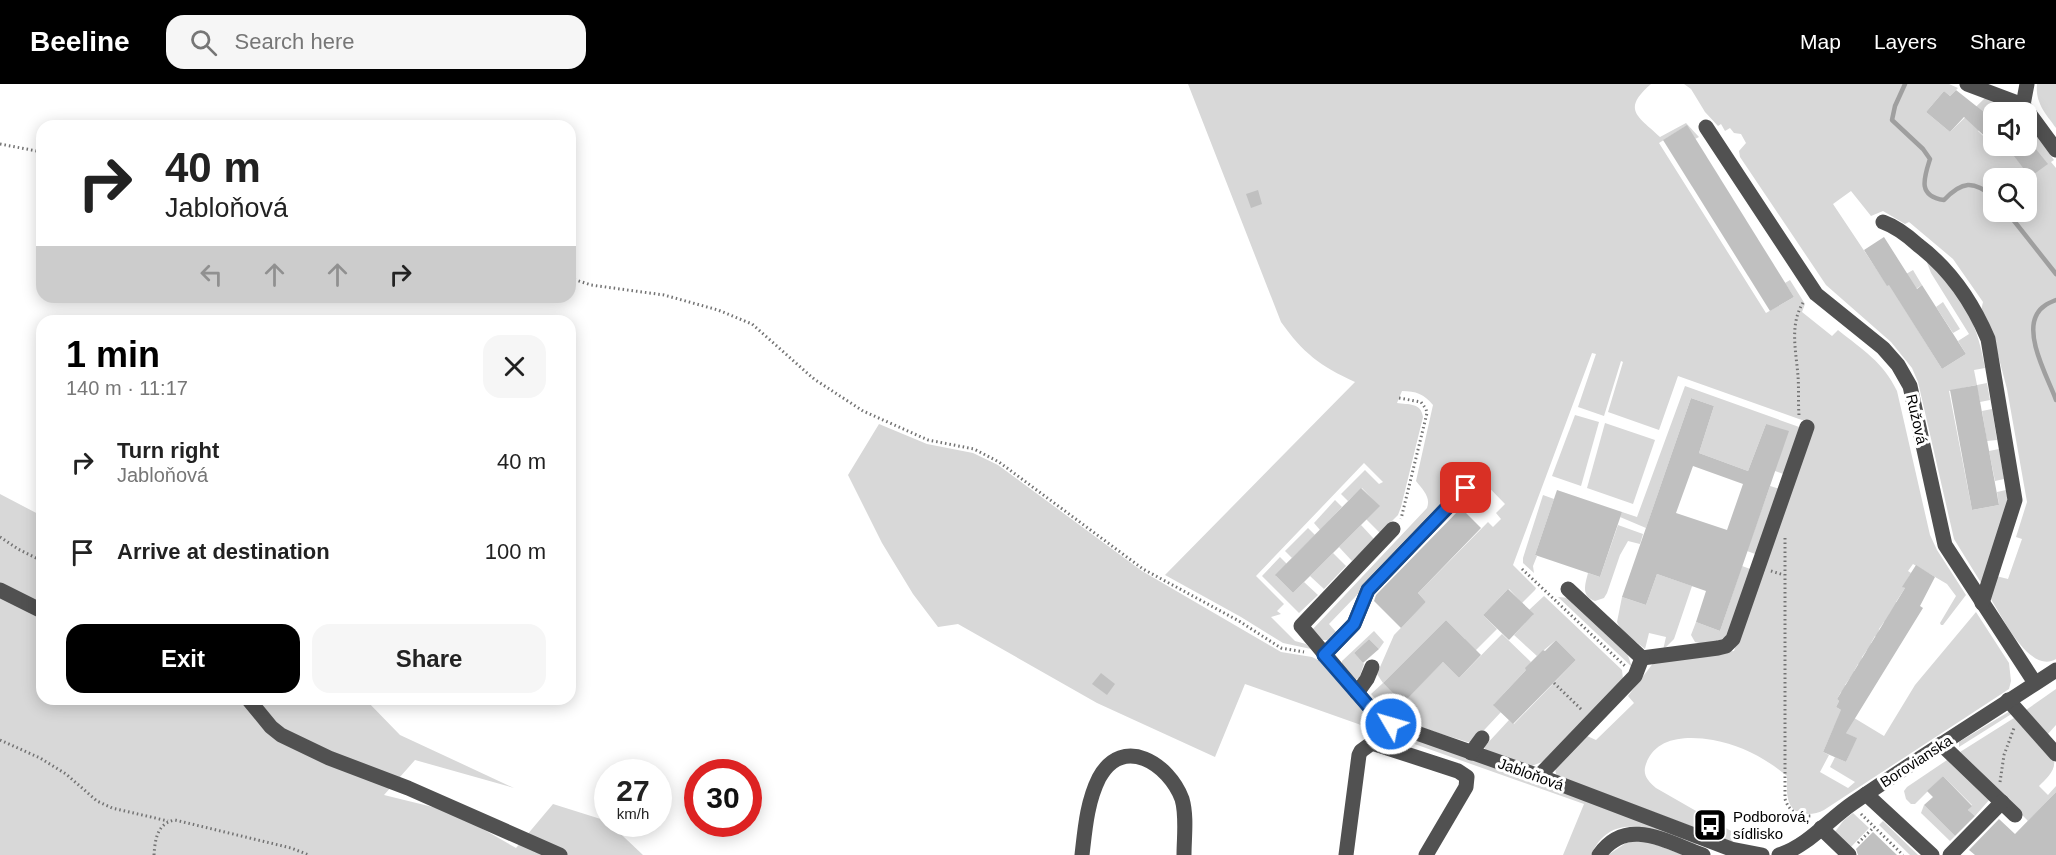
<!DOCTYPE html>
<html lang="en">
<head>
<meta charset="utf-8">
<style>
  body { margin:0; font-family:Helvetica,sans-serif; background:#f6f6f6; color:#222; height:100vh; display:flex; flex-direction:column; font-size:22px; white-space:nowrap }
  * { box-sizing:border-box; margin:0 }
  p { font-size:20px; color:#767676 }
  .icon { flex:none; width:33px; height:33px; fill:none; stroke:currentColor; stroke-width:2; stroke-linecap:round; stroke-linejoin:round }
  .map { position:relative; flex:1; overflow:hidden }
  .details { position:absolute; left:36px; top:231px; width:540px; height:390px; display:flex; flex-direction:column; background:#fff; border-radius:18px; box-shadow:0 3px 15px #0003 }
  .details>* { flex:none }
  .hud { position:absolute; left:36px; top:36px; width:540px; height:183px; border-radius:18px; box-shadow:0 3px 15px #0003; background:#fff; color:#222; overflow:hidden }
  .tools { position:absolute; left:1983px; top:18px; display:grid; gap:12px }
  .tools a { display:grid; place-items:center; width:54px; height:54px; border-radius:12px; background:#fff; box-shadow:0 3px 15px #0003; font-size:30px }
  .speed { position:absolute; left:594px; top:675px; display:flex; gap:12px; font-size:30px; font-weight:700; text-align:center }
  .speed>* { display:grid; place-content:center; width:78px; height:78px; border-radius:50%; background:#fff; box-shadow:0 3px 15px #0003; line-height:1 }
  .speed small { font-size:15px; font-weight:400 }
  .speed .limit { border:9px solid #d22; background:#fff; color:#111 }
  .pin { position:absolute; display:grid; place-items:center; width:51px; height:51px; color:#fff; margin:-26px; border-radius:12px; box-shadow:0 3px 9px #0006 }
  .me { position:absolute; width:66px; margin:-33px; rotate:308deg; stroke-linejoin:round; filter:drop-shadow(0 0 4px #0008) }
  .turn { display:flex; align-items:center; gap:21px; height:126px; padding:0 30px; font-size:27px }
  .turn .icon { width:78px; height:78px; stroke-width:2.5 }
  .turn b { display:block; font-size:42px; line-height:51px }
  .lanes { display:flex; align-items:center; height:57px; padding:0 30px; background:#0003; justify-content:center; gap:30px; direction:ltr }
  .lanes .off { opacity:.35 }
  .round { display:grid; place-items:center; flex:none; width:63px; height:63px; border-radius:18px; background:#f6f6f6 }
  .overview { display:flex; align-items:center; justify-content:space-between; height:102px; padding:0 30px }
  h1 { font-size:36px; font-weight:700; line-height:45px; color:#000 }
  .action { display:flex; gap:12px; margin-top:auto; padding:12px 30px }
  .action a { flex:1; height:69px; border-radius:18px; background:#000; color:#fff; font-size:24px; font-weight:700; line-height:69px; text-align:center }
  .action a+a { background:#f6f6f6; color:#222 }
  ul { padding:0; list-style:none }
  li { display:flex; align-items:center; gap:18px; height:90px; padding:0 30px }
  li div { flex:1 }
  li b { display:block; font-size:22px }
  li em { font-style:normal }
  header { display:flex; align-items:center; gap:36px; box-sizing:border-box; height:84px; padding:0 30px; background:#000; color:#fff }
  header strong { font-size:28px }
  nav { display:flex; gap:33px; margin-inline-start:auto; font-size:21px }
  .search { width:420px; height:54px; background:#f6f6f6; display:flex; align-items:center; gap:15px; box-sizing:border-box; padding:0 21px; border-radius:18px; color:#767676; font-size:22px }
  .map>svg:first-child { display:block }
  .green { fill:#d8d8d8; fill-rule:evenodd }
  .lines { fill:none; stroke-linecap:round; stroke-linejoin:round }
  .stream { stroke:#9f9f9f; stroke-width:4.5 }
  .building { fill:#c0c0c0; fill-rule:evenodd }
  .path { stroke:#737373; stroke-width:3; stroke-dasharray:1.5 3; stroke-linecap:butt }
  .minor { stroke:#515151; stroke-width:15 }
  .route-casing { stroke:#114b97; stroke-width:15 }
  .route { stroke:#1a73e8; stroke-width:10 }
  .labels { text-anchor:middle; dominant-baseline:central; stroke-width:6; stroke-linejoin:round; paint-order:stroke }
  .street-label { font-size:15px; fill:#000; stroke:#fff }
  .poi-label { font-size:15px; fill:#000; stroke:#fff; text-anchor:start }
</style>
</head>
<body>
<header>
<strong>Beeline</strong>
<div class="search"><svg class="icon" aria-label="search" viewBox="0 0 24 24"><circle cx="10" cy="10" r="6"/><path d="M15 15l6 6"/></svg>Search here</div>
<nav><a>Map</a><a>Layers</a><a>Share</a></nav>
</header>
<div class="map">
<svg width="2056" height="771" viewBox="0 0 2056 771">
  <rect width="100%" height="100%" fill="#fff"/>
  <g class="green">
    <path d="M1188,0H1651C1621,26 1638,32 1660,53L1686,39L1699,53L1695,55L1686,42L1659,59L1766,229L1794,213L1785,199L1790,196L1805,220L1802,228L1832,252L1838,246C1863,266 1883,278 1897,307L1930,451L1937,466L1966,511L1943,541H1941L1940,539L1956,512L1947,500L1913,480L1908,487L1911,489L1903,503L1905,504L1896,518L1899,520C1891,526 1888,530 1887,540L1884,538L1879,545L1878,553L1875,552L1871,559L1870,567L1867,566L1862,573L1861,581L1858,580L1854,587L1857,589L1853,595L1850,594L1845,601L1848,603L1844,609L1841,608L1837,615L1839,617L1836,623L1884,652L1915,601L1976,528L2009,579L2011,597L2009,605L1824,726C1813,732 1794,733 1789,718C1786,711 1787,700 1787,692C1765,674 1741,661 1713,656C1688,652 1656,652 1646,680C1642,691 1648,697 1656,704L1738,751V756L1733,758L1558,692L1556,690L1555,684L1587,652L1596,656L1634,619L1628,612L1654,578L1659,576L1734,567L1813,340L1678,292L1659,346L1608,328L1623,278L1621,277L1604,332L1578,323L1596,270L1592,269L1513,481L1536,504L1535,506L1522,519L1509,505L1507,506L1483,531L1497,545L1459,583L1448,572L1465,555L1446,536L1383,599L1403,618L1443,578L1459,594L1502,550L1531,578L1526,586L1494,620L1501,628L1473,658H1467C1432,646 1396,640 1371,610L1383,599L1377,590L1394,551L1426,518L1418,509L1488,438L1493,443L1501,435L1496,429L1505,420L1469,383L1453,398L1436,429L1329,540L1336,548L1328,556H1320L1312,546L1427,424C1431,413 1423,406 1416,397L1433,321C1424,310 1416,307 1402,307L1397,319C1408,321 1421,318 1423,333L1401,423L1398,431L1380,449L1366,435L1379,422L1362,404L1348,417L1341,410L1365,386L1379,400L1383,398L1364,379L1256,492L1284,520L1277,527L1281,530L1271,533L1295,557L1306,560L1311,565L1283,559L1241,533L1165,491L1355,298C1320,282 1303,269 1281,238ZM1834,643L1856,654L1846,678L1835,673L1830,683L1855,698L1848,704L1820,688L1829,671L1823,668Z"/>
    <path d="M1684,0H1949L1958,4L1950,12L1944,7L1926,28L1950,48L1985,14L1995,17L1987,26L1992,31L1978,47L1994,62H2026L2027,39L2054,76L2051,78L2056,84V575C2029,591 2001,530 1989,512L1996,492L2008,495L2022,455L2016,453L2027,418L2007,305L1993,252L1981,227L1983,218L1953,175L1909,138L1905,140L1883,127L1871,132L1851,107L1833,120L1887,201L1913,186L1922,201L1899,216L1942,285L1966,270L1958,257L1969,250L1931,189L1924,171C1960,213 1975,228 1985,284L1974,286L1977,301L1987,299L1990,316L1980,318L1976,301L1949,307L1972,426L1999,421L1997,408L2006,406L2008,419L1983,502L1954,455L1918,298L1912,284L1891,258L1826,201L1740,73L1739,67L1746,59L1741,50L1734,49L1730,44L1725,47L1721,40L1718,42L1705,28L1691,5ZM1994,94H2026V128H1994Z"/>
    <path d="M2037,0H2056V44C2046,30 2035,19 2037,0Z"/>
    <polygon points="1943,218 1960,245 1953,249 1936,223"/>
    <polygon points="1685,302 1802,344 1786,391 1775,387 1766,340 1748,387 1699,369 1714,322 1691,314 1646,444 1620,433 1622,428 1637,433"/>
    <polygon points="1992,325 1997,356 1987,357 1982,327"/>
    <polygon points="1575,331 1599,338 1581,402 1552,392"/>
    <polygon points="1605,339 1655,356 1633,420 1587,404"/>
    <path d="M879,340L927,360L973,369L998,381L1142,487L1281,568L1312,573L1320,577L1362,626L1620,728L1697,756L1695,762C1659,749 1613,722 1591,771H1563L1584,720L1245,600L1215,673L1097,619L958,540L938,543L913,510L882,459L848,391Z"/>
    <polygon points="1999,365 2004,395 1995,397 1989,367"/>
    <polygon points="1770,402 1780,405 1758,471 1747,467"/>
    <polygon points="0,410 42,432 42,615 365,615 400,651 514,704 415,676 384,711 453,728 516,764 553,720 607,737 643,771 0,771"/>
    <polygon points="1543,411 1554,415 1535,471 1537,472 1533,482 1534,489 1523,479 1523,474"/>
    <polygon points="1335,416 1342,423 1320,446 1314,439"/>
    <polygon points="1361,441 1374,455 1352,477 1339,463"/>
    <path d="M1618,441L1643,450L1640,460L1628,457L1620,471L1607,509L1604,514L1595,517C1581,512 1585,501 1588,489L1600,493Z"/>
    <polygon points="1308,444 1315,451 1292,474 1285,467"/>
    <polygon points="1333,469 1346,482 1324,505 1310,492"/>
    <polygon points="1280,473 1287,480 1276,492 1293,509 1304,498 1318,511 1299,529 1262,492"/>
    <path d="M1742,482L1753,486L1727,552C1718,558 1705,561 1695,558L1691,551L1696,538L1720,547Z"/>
    <polygon points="1657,490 1692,502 1674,555 1663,566 1666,553 1649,549 1645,565 1621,546 1617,538 1622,513 1646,521"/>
    <polygon points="1544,512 1622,586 1623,595 1542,678 1529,683 1486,666 1484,663 1509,636 1514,640 1576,576 1556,556 1537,572 1514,551 1533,531 1529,526"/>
    <polygon points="1558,513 1570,514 1627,569 1632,583"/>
    <polygon points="1374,547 1384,558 1379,565 1369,555 1354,569 1364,580 1359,594 1355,596 1342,580 1342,577"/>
    <polygon points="2056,605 2056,641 2047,651 2026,626"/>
    <polygon points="2010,627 2013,629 1959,663 1959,658"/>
    <path d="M2014,634L2054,676C2056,687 2046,695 2039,702L2048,711L2056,702V708L2028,737L1960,668Z"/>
    <polygon points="1950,674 1990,715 1975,732 1968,726 1972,721 1943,692 1915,720 1911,720 1906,715 1904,707 1907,703"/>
    <polygon points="1924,721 1955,752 1950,757 1921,729"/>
    <polygon points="1853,729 1869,744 1850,764 1834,749 1844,736"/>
    <polygon points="1883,737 1918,771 1910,771 1879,741"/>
    <polygon points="1643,756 1684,771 1608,771 1626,759"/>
  </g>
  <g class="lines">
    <g class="stream">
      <path d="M1905,0L1895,22L1892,36L1923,65L1930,75C1924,94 1917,112 1944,116C1962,97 1973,96 1994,113"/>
      <polyline points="2007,128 2056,190"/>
      <path d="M2056,216C2049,219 2041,222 2037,230C2024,252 2048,294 2056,316"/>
    </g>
  </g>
  <g class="building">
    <polygon points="1956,6 1985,29 1994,20 1994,61 1964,33 1950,48 1926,28 1944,7 1950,12"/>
    <polygon points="1687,41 1794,213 1770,227 1663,56"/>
    <polygon points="2031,59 2048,80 2030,93 2014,72"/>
    <polygon points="1258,106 1262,120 1251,124 1246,110"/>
    <polygon points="1884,153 1917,205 1922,201 1966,270 1942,285 1889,201 1887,202 1864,166"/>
    <polygon points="1977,301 1999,421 1972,426 1950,306"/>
    <path d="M1691,314L1714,322L1699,369L1748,387L1766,340L1789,347L1720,547L1696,538L1706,507L1657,490L1646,521L1622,513ZM1693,382L1743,400L1727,446L1676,429Z"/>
    <polygon points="1361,404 1380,422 1293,509 1275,491"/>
    <polygon points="1557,406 1622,428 1600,493 1535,471"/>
    <polygon points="1461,424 1481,444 1418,509 1426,518 1401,544 1374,517 1376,511"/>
    <polygon points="1916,481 1935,493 1920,522 1923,524 1846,649 1857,654 1846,678 1823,668 1841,626 1836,623 1839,617 1837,615 1905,504 1902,503"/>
    <polygon points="1508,505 1534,530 1509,556 1483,531"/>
    <polygon points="1446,536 1481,571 1459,594 1443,578 1403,619 1383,599"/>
    <polygon points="1369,555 1379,565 1363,579 1354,569"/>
    <polygon points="1556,556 1576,576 1513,640 1493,621 1526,586 1525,584 1543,566 1545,567"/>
    <polygon points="1101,589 1115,600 1107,611 1092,600"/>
    <polygon points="1943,692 1972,722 1968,726 1975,732 1955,752 1924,721 1933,713 1927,707"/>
    <polygon points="2056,708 2056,771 1975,771 1969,766 1999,735 2015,750"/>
    <polygon points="1873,748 1897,771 1858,771 1856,765"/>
  </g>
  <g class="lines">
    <g class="path">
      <polyline points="0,60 42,68"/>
      <polyline points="570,194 591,201 664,211 718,226 752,240 814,295 863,327 928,356 974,365 999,378 1143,485 1239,537 1281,564 1304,568"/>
      <polyline points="1399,314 1421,318 1426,325 1427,329 1401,435"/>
      <path d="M1799,331C1798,318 1799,305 1798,292C1796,266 1789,240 1804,217"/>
      <polyline points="0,453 18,465 42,477"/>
      <path d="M1785,454V715C1789,728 1800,733 1813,732"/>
      <polyline points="1522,485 1625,582"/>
      <polyline points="1771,487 1784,491"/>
      <polyline points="1554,599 1583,627"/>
      <polyline points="0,656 40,674 66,690 97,717 112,724 168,737"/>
      <polyline points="2000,698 2004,671 2014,644"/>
      <polyline points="1861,730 1903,771"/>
      <polyline points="1858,759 1874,743"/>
      <path d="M154,771C155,756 157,739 175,736L291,764L309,771"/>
    </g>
    <g class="minor">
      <polyline points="1967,0 2023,21 2056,66"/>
      <polyline points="2023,21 2027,0"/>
      <polyline points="1706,43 1816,210 1883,264 1898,281 1910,302 1945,461 2035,599"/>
      <path d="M1883,138C1897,143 1907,151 1918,161C1951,186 1972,217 1988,255L2015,416L1982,519"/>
      <polyline points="1393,445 1301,542 1371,625 1391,640 1539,692 1731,765 1762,771"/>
      <polyline points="1568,505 1642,574 1718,564 1726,562 1733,555 1807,343"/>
      <polyline points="0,506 42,527"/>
      <polyline points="1324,571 1354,540 1368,506 1466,404"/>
      <polyline points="1357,609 1367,595 1372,583"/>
      <polyline points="248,615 271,643 281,651 329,674 408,704 560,771"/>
      <polyline points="2008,616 2056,670"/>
      <polyline points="1941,660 2015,731"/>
      <polyline points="1471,669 1482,654"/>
      <polyline points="1539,692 1635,592 1642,574"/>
      <polyline points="1866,710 1932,771"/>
      <polyline points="1821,744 1849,771"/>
      <path d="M1082,771C1085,745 1087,718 1099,694C1123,650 1169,680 1182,715C1187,732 1184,754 1184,771"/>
      <polyline points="1346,771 1359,671 1361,667 1372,659 1458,687 1467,693 1466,703 1426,771"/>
      <path d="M1599,771C1627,731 1668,759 1703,771"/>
      <path d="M1779,771C1808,762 1828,736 1853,719C1920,673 1989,630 2056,586"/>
      <polyline points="1950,771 2002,718"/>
    </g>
  </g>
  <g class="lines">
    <g class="route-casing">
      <polyline id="route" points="1391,640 1371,625 1324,571 1354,540 1368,506 1466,404"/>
    </g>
    <use href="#route" class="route"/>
  </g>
  <defs>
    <g id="bus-square" transform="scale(1.725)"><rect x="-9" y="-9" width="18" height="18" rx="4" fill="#000" stroke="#fff"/><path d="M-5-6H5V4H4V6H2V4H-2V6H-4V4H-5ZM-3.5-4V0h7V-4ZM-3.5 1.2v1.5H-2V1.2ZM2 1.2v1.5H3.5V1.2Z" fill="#fff"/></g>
  </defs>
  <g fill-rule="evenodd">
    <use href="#bus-square" x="1710" y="741"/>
  </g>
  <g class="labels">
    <g class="street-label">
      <text transform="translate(1917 335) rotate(77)">Ružová</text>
      <text transform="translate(1916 677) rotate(-33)">Borovianska</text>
      <text transform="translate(1531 690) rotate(20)">Jabloňová</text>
    </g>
    <g class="poi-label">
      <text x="1733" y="732">Podborová,<tspan x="1733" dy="17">sídlisko</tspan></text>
    </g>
  </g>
</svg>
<div class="tools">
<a><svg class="icon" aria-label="sound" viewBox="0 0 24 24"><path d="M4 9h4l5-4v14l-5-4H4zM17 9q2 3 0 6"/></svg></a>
<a><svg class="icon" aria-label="search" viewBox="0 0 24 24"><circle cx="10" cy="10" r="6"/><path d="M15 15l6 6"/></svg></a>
</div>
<div class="speed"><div>27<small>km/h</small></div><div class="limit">30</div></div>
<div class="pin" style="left:1466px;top:404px;background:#d93025"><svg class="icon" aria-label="arrive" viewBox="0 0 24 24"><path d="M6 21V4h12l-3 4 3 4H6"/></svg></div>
<svg class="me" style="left:1391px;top:640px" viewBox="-20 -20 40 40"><circle r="17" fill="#1a73e8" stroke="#fff" stroke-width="3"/><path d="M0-11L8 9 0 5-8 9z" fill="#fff"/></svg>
<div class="hud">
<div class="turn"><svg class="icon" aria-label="right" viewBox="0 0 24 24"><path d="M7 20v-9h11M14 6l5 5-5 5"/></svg><div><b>40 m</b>Jabloňová</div></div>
<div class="lanes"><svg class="icon off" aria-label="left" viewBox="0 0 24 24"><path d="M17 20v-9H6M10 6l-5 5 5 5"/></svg><svg class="icon off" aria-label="ahead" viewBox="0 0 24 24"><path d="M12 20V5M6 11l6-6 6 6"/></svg><svg class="icon off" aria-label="ahead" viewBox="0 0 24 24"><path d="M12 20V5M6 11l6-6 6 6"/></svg><svg class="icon" aria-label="right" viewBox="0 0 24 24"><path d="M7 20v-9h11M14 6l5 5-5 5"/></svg></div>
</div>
<section class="details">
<div class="overview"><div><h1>1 min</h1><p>140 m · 11:17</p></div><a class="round"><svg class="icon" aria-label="close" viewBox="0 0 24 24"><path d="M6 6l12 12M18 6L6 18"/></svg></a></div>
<ul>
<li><svg class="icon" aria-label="right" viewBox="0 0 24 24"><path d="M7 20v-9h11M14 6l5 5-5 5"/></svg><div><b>Turn right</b><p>Jabloňová</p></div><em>40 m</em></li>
<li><svg class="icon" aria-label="arrive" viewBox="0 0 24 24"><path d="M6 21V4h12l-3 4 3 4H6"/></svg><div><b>Arrive at destination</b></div><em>100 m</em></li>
</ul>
<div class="action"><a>Exit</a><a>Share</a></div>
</section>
</div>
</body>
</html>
